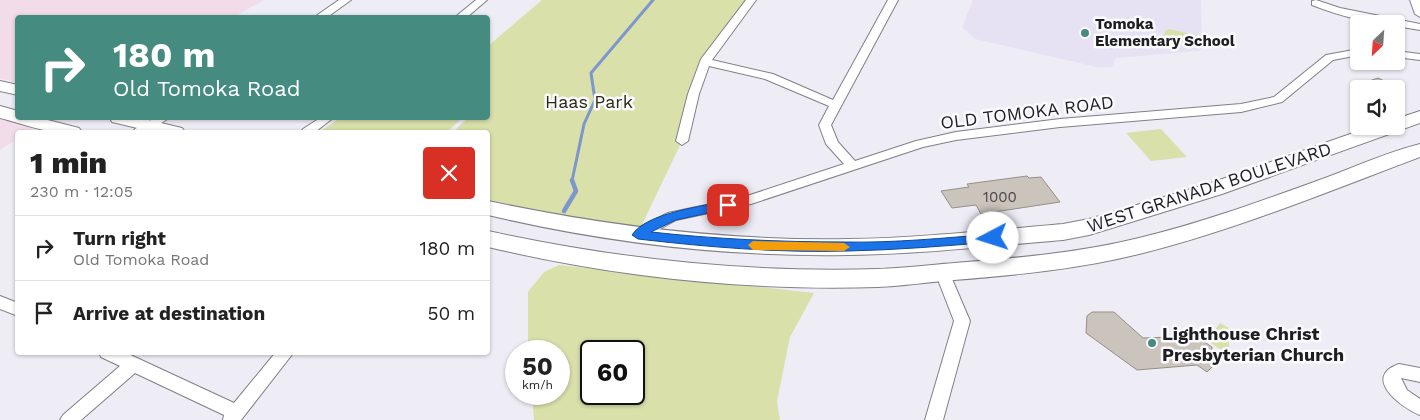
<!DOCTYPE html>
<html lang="en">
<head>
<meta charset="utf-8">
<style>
  body { margin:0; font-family:"Work Sans",sans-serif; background:#f6f6f6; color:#222; height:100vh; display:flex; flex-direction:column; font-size:19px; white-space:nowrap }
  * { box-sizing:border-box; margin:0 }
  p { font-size:16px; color:#767676 }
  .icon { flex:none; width:28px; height:28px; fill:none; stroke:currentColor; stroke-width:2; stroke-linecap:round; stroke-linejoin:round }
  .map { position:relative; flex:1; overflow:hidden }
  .panel { position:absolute; left:15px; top:130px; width:475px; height:225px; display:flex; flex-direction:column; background:#fff; border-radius:5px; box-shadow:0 1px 4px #0004 }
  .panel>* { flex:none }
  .banner { position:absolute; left:15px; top:15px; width:475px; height:105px; border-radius:5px; box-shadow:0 1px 4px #0004; background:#468b80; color:#fff; overflow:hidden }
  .needle { width:32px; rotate:205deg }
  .fabs { position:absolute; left:1350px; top:15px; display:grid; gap:10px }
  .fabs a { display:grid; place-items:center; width:55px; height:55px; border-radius:5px; background:#fff; box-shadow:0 1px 4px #0004; font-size:25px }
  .speed { position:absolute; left:505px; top:340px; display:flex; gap:10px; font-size:25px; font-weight:700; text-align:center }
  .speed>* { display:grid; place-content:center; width:65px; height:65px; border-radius:50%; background:#fff; box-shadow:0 1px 4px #0004; line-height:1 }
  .speed small { font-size:12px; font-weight:400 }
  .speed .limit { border:2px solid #111; border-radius:8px; background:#fff; color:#111 }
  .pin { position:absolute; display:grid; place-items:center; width:42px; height:42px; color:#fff; margin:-21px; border-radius:10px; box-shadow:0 2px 8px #0006 }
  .me { position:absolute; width:55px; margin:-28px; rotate:265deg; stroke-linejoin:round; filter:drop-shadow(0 0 4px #0008) }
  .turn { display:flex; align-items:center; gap:18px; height:105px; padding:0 15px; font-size:22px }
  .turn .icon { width:65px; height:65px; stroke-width:2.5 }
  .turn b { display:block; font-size:35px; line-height:42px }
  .round { display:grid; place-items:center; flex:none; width:52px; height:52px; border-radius:5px; background:#f6f6f6 }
  .overview { display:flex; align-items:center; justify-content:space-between; height:85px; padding:0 15px }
  h1 { font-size:30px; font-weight:800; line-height:38px }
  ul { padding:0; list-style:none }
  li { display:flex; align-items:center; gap:15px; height:65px; padding:0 15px; border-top:1px solid #e0e0e0 }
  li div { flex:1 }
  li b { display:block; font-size:19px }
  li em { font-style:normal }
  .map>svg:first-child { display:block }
  .commercial { fill:#f3dce9 }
  .built { fill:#e7e2f3 }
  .green { fill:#d9e0aa; fill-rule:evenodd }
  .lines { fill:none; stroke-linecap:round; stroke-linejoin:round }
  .stream-far1 { stroke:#7d97cc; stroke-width:3 }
  .stream { stroke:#7d97cc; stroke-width:4.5 }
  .building { fill:#cac4bc; stroke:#968f88 }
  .street-casing { stroke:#817f87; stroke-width:2 }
  .primary-casing { stroke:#817f87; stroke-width:2 }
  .street { fill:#fff; fill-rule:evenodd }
  .primary { fill:#fff; fill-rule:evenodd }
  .route { fill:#1a73e8; stroke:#114b97 }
  .slow { fill:#f59e0b }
  .poi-dot { fill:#468b80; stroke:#fbfafe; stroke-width:2 }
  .labels { text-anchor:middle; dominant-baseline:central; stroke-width:5; stroke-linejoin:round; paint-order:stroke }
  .far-poi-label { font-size:15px; font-weight:bold; fill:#1e1d20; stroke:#fbfafe; text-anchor:start }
  .number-label { font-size:15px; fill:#494747 }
  .park-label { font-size:18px; fill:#292c0f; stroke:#fbfafe }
  .street-label { font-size:18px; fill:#1e1d20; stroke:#fbfafe }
  .poi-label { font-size:18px; font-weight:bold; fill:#1e1d20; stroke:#fbfafe; text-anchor:start }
</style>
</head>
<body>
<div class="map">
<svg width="1420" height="420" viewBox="0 0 1420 420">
  <rect width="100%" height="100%" fill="#eeecf5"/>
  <g class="commercial">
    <polygon points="0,0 264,0 234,17 18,18 17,83 0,78"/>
    <polygon points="0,117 35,128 28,132 18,132 17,139 0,150"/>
  </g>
  <polygon class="built" points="973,0 1201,0 1202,48 1199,51 1116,58 1112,67 1097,67 975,39 962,27"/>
  <g class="green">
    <polygon points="542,0 751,0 713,50 682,141 637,235 523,216 488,208 488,132 453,132 466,120 465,118 488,118 488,46"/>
    <polygon points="1169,29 1196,35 1199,38 1193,44 1166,38 1164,36 1165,31"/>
    <polygon points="340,118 460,118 460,120 447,132 319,132"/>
    <polygon points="1161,129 1187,157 1151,161 1126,133"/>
    <path d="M559,265L814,293L790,337L777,401L780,420H534L532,394H559V351H528V292L544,272ZM591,351H634V394H591Z"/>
    <polygon points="1220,323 1229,328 1226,331 1228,333 1230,356 1211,343 1210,331 1215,330"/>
  </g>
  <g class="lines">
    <polyline class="stream-far1" points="572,181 584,124 595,100 591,73 653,0"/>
    <polyline class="stream" points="564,211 576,191 572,180"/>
  </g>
  <g class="building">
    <polygon points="1378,78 1401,89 1352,89 1352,87"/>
    <polygon points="1027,176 1029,178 1041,177 1060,202 981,214 976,205 952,208 941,191 969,187 967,184"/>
    <polygon points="1092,312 1114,312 1143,338 1195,336 1212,347 1212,361 1217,362 1207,372 1197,365 1137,370 1086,333 1087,316"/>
  </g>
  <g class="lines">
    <g class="street-casing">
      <g id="street">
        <polygon points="339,0 351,0 326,18 313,18"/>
        <polygon points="476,0 487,0 466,18 454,18"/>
        <polygon points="746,0 756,0 712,60 773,74 833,100 888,0 898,0 831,125 838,142 855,161 916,141 956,132 1060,119 1241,104 1274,97 1326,55 1359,49 1359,55 1333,60 1282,102 1241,112 1060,127 956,140 923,147 751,204 676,220 642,239 632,239 630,235 632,231 668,213 744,197 844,164 826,144 819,125 829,106 765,79 709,66 699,94 688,141 682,145 676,141 688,94 701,59"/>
        <path d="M1316,0L1340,8L1420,24V30L1396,26V24C1368,24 1338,15 1312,5V1Z"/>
        <polygon points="1410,0 1420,0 1420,17 1415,14"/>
        <polygon points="1396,51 1420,54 1420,60 1396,57"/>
        <polygon points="155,118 169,118 147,132 133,132 135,129"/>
        <polygon points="320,118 333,118 315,132 301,132 303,129"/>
        <polygon points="942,266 947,268 949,272 970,321 943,420 925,420 954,321 935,272 937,268"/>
        <polygon points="0,296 18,303 18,316 0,309"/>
        <polygon points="99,352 124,352 234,403 276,352 294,352 241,420 223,420 224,415 135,373 81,420 60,420 63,415 120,366 101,357"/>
        <path d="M1399,364L1420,368V382L1401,378L1407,390L1420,399V415C1400,407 1362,377 1399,364Z"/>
      </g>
    </g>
    <g class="primary-casing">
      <g id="primary">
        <polygon points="0,81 18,85 18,95 0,91"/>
        <path d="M0,106L18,111V118H40L79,128L82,132C53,136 27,125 0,118Z"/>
        <path d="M1420,111V123L1222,194L1089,235L1063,240C991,246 920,254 848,255C726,257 606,243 488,215V201C606,226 727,241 848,239C920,238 992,230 1063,224L1089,219L1208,184L1373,126H1396V119Z"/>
        <polygon points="110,118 140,118 182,128 185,132 154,132 112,122"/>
        <path d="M1420,144V157C1327,192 1235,230 1139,254C1079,269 1016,275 954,280C929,282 903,286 878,287C747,291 615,277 488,247V231C616,259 746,273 878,269C903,268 929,265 954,263C1016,258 1078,253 1139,238C1202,223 1264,200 1325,178C1357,166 1388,152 1420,144Z"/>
      </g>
    </g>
    <use href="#street" class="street"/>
    <use href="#primary" class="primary"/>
  </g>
  <path class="route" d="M728,201L731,202L733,205L731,208L676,220L651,232C715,239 780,242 845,242C894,243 944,238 993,234L999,238L993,242C945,246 896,250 848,251C777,253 707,247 638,239L632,235C646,213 703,206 728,201Z"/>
  <polygon class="slow" points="753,241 844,243 850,247 844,251 753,250 748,245"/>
  <g class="poi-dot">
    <circle cx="1085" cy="33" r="5"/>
    <circle cx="1152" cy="343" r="5"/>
  </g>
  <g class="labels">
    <g class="far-poi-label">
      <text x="1095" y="24">Tomoka<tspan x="1095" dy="17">Elementary School</tspan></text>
    </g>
    <g class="number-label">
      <text x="1000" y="197">1000</text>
    </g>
    <g class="park-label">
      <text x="589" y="101">Haas Park</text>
    </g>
    <g class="street-label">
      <text transform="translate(1027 112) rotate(-7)">OLD TOMOKA ROAD</text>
      <text transform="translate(1209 187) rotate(-18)">WEST GRANADA BOULEVARD</text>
    </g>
    <g class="poi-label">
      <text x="1162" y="333">Lighthouse Christ<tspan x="1162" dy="21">Presbyterian Church</tspan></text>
    </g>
  </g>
</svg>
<div class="fabs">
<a><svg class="needle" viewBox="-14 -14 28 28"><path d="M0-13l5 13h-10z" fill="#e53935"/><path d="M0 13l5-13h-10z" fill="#767676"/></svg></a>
<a><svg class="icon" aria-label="sound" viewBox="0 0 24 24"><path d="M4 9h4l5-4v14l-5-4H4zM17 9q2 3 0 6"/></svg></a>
</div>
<div class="speed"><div>50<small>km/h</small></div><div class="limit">60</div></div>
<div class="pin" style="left:728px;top:205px;background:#d93025"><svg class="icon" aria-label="arrive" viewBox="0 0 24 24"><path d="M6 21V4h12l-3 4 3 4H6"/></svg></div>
<svg class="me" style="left:993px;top:238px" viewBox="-20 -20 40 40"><circle r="19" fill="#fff"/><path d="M0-13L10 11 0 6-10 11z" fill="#1a73e8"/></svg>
<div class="banner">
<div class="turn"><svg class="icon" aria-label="right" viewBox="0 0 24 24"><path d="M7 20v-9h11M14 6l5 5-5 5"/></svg><div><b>180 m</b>Old Tomoka Road</div></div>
</div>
<section class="panel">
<div class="overview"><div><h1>1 min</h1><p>230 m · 12:05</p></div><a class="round" style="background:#d93025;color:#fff"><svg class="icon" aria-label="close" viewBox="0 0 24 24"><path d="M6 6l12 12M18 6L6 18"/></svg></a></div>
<ul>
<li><svg class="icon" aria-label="right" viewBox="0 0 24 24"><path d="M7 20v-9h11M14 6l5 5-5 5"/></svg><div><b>Turn right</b><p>Old Tomoka Road</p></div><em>180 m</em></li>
<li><svg class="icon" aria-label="arrive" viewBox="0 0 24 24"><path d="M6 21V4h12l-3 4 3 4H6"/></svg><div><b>Arrive at destination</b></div><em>50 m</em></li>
</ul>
</section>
</div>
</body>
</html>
